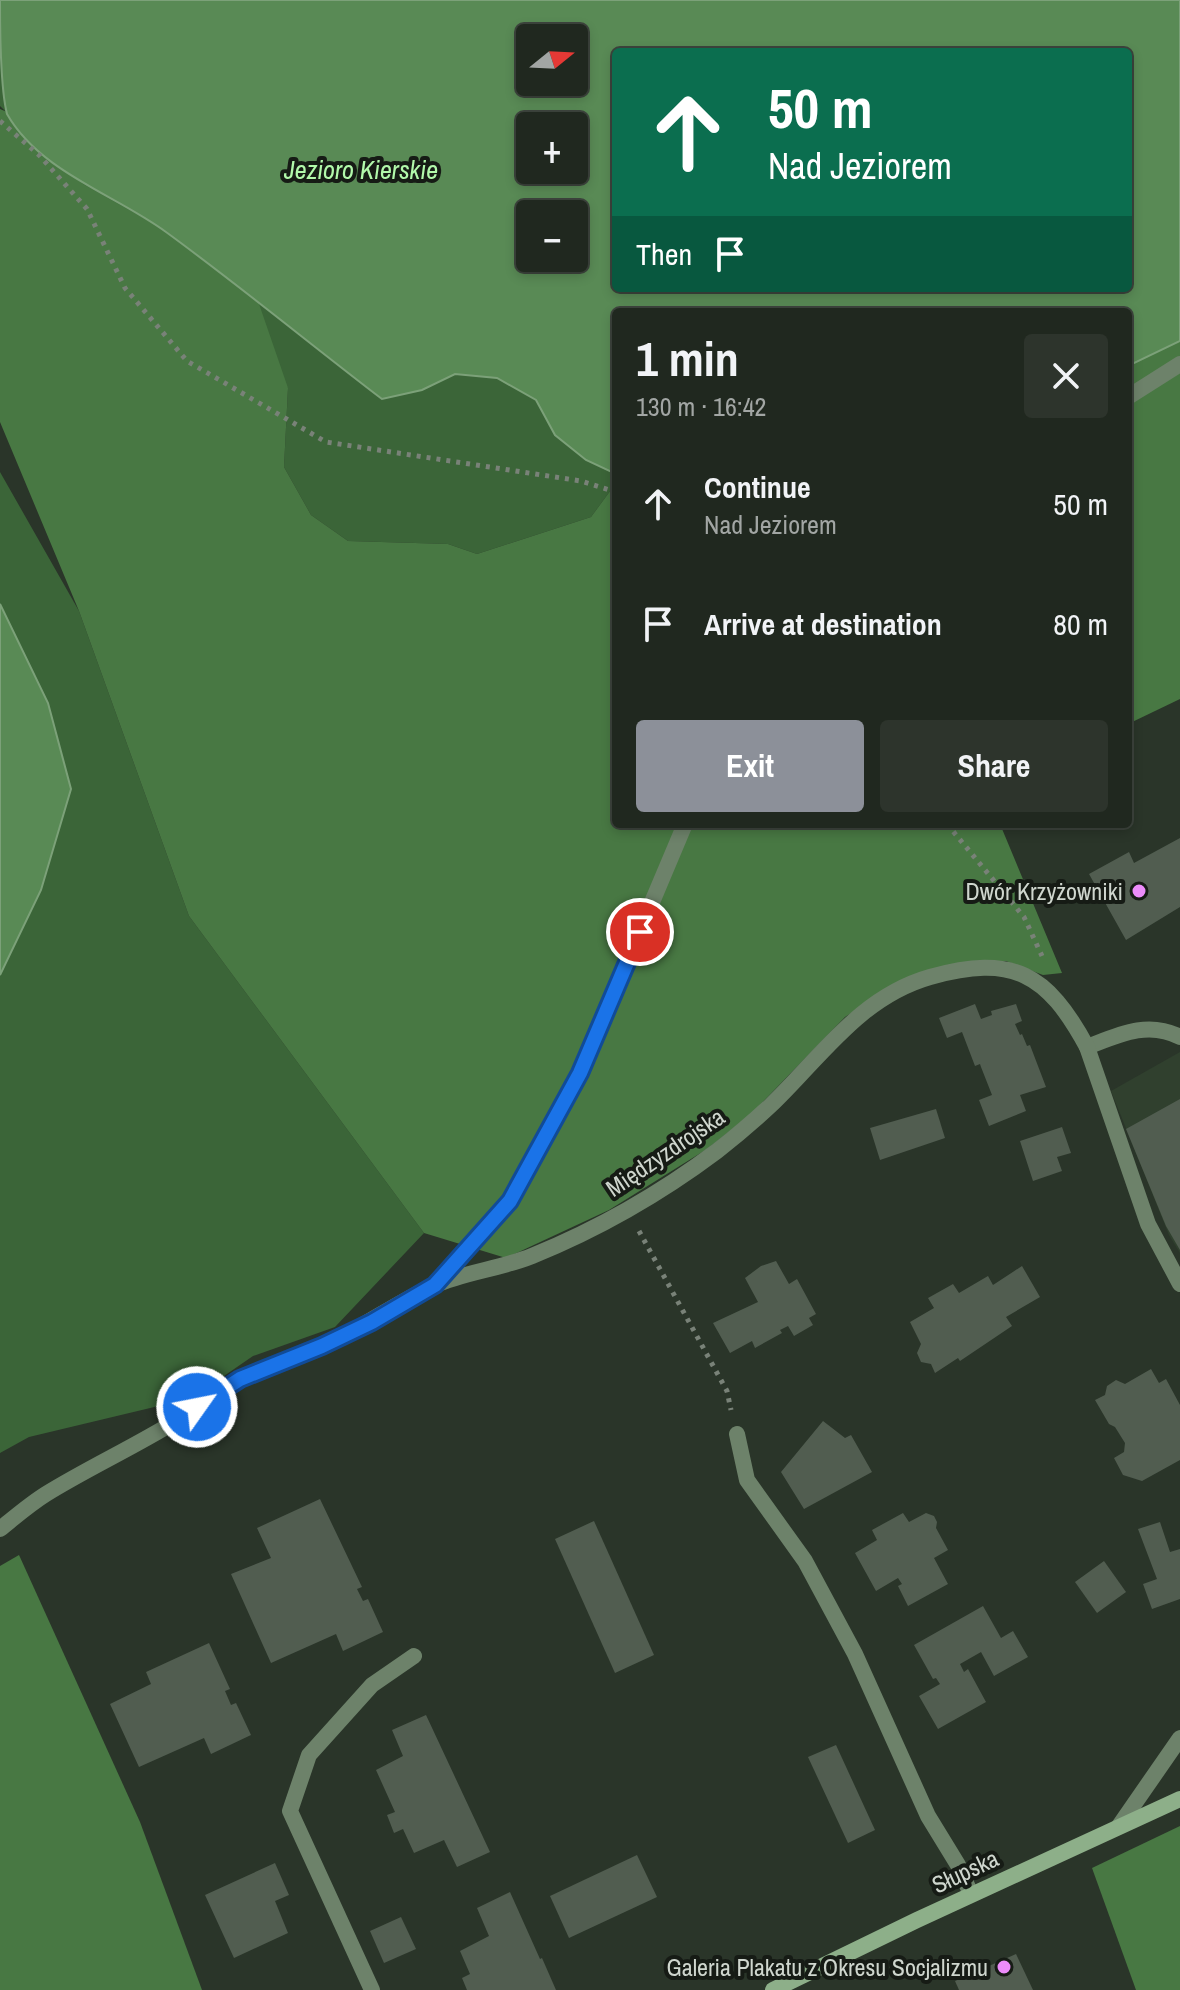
<!DOCTYPE html>
<html lang="en">
<head>
<meta charset="utf-8">
<style>
  body { margin:0; font-family:"Archivo Narrow",sans-serif; background:#2d342c; color:#f1f3f6; height:100vh; display:flex; flex-direction:column; font-size:30px; white-space:nowrap }
  * { box-sizing:border-box; margin:0 }
  p { font-size:26px; color:#a2a6a4 }
  .icon { flex:none; width:44px; height:44px; fill:none; stroke:currentColor; stroke-width:2; stroke-linecap:round; stroke-linejoin:round }
  .map { position:relative; flex:1; overflow:hidden }
  .drawer { position:absolute; left:612px; top:308px; width:520px; height:520px; display:flex; flex-direction:column; background:#20281f; border-radius:8px; box-shadow:0 4px 12px #0003,0 0 0 2px #3d443d }
  .drawer>* { flex:none }
  .banner { position:absolute; left:612px; top:48px; width:520px; height:244px; border-radius:8px; box-shadow:0 4px 12px #0003,0 0 0 2px #3d443d; background:#0b6e4f; color:#fff; overflow:hidden }
  .needle { width:52px; rotate:72deg }
  .buttons { position:absolute; left:516px; top:24px; display:grid; gap:16px }
  .buttons a { display:grid; place-items:center; width:72px; height:72px; border-radius:8px; background:#20281f; box-shadow:0 4px 12px #0003,0 0 0 2px #3d443d; font-size:40px }
  .pin { position:absolute; display:grid; place-items:center; width:68px; height:68px; color:#fff; margin:-34px; border:4px solid #fff; border-radius:50%; box-shadow:0 2px 8px #0007 }
  .me { position:absolute; width:88px; margin:-44px; rotate:57deg; stroke-linejoin:round; filter:drop-shadow(0 0 6px #0008) }
  .turn { display:flex; align-items:center; gap:28px; height:168px; padding:0 24px; font-size:36px }
  .turn .icon { width:104px; height:104px; stroke-width:2.5 }
  .turn b { display:block; font-size:56px; line-height:68px }
  .then { display:flex; align-items:center; height:76px; padding:0 24px; background:#0003; gap:16px; font-size:30px }
  .round { display:grid; place-items:center; flex:none; width:84px; height:84px; border-radius:8px; background:#2d342c }
  .summary { display:flex; align-items:center; justify-content:space-between; height:136px; padding:0 24px }
  h1 { font-size:48px; font-weight:700; line-height:60px }
  .cta { display:flex; gap:16px; margin-top:auto; padding:16px 24px }
  .cta a { flex:1; height:92px; border-radius:8px; background:#8c9099; color:#fff; font-size:32px; font-weight:700; line-height:92px; text-align:center }
  .cta a+a { background:#2d342c; color:#f1f3f6 }
  ul { padding:0; list-style:none }
  li { display:flex; align-items:center; gap:24px; height:120px; padding:0 24px }
  li div { flex:1 }
  li b { display:block; font-size:30px }
  li em { font-style:normal }
  .map>svg:first-child { display:block }
  .built { fill:#30402e }
  .green { fill:#3b6538 }
  .forest { fill:#487843 }
  .water { fill:#598a55; stroke:#7ca179; stroke-width:2; fill-rule:evenodd }
  .building { fill:#515d50 }
  .lines { fill:none; stroke-linecap:round; stroke-linejoin:round }
  .path { stroke:#798278; stroke-width:5; stroke-dasharray:4 6; stroke-linecap:butt }
  .lane { stroke:#6d826a; stroke-width:16 }
  .street { stroke:#6d826a; stroke-width:16 }
  .secondary { stroke:#8daf89; stroke-width:16 }
  .route-casing { stroke:#114b97; stroke-width:20 }
  .route { stroke:#1a73e8; stroke-width:14 }
  .poi-dot { fill:#ec8cfa; stroke:#161b15; stroke-width:3 }
  .labels { text-anchor:middle; dominant-baseline:central; stroke-width:8; stroke-linejoin:round; paint-order:stroke }
  .poi-label { font-size:24px; fill:#cfd6ce; stroke:#161b15; text-anchor:end }
  .street-label { font-size:24px; fill:#cfd6ce; stroke:#161b15 }
  .water-label { font-size:26px; font-style:italic; fill:#b2f9ab; stroke:#161b15 }
</style>
</head>
<body>
<div class="map">
<svg width="1180" height="1990" viewBox="0 0 1180 1990">
  <rect width="100%" height="100%" fill="#2a3529"/>
  <polygon class="built" points="1180,1052 1180,1253 1169,1235 1111,1091"/>
  <g class="green">
    <polygon points="0,0 530,214 530,258 574,258 616,288 616,483 591,517 477,554 448,544 348,541 311,515 284,467 288,388 0,106"/>
    <polygon points="0,472 79,611 189,916 424,1233 335,1327 253,1356 192,1398 29,1437 0,1453 0,975 41,890 48,703 0,604"/>
  </g>
  <g class="forest">
    <polygon points="0,109 7,112 23,137 83,184 163,229 258,301 288,388 284,467 311,515 348,541 448,544 477,554 591,517 616,483 616,824 1000,824 1062,973 1043,975 1006,961 979,964 900,981 845,1017 751,1114 707,1149 609,1210 506,1258 424,1233 189,916 79,611 0,422"/>
    <polygon points="1180,341 1180,699 1128,724 1128,366"/>
    <polygon points="19,1555 140,1822 202,1990 0,1990 0,1566"/>
    <polygon points="1180,1826 1180,1990 1136,1990 1092,1868"/>
  </g>
  <g class="water">
    <path d="M0,0H1180V341L1128,366V312H616V474L586,460L555,435L536,400L497,378L455,374L422,390L382,399C310,344 240,286 166,232C116,195 40,172 7,114C0,87 0,31 0,0ZM530,38H574V82H530ZM616,52H1128V288H616ZM530,126H574V170H530ZM530,214H574V258H530Z"/>
    <polygon points="0,604 48,703 71,789 41,890 0,975"/>
  </g>
  <g class="building">
    <polygon points="1180,838 1180,907 1126,940 1089,874 1129,852 1134,863"/>
    <polygon points="975,1004 981,1019 992,1015 991,1011 1016,1004 1022,1021 1015,1024 1020,1035 1022,1034 1027,1046 1030,1045 1046,1087 1020,1095 1026,1111 989,1126 979,1100 992,1095 981,1067 980,1064 975,1066 962,1032 947,1038 939,1018"/>
    <polygon points="1180,1099 1180,1250 1166,1226 1126,1129"/>
    <polygon points="936,1109 945,1138 880,1160 870,1128"/>
    <polygon points="1062,1127 1071,1153 1057,1157 1062,1171 1033,1181 1020,1141"/>
    <polygon points="776,1261 789,1284 797,1279 816,1314 809,1318 813,1325 794,1336 788,1326 780,1330 782,1333 755,1348 752,1341 730,1353 713,1323 758,1302 745,1278 761,1266"/>
    <polygon points="1022,1266 1040,1297 1006,1317 1012,1326 960,1361 958,1358 935,1373 931,1364 921,1362 917,1353 921,1344 910,1322 934,1308 928,1298 953,1284 959,1293 988,1276 993,1285"/>
    <polygon points="1151,1369 1159,1383 1166,1379 1180,1405 1180,1460 1142,1481 1123,1475 1114,1458 1124,1452 1125,1443 1115,1427 1109,1424 1095,1400 1105,1395 1107,1386 1116,1380 1125,1384"/>
    <polygon points="823,1421 845,1438 851,1435 872,1472 804,1509 781,1472"/>
    <polygon points="320,1499 362,1587 357,1589 363,1601 368,1599 383,1632 343,1651 336,1634 271,1663 231,1574 271,1558 257,1528"/>
    <polygon points="903,1513 909,1522 926,1513 934,1516 937,1522 936,1528 948,1550 934,1558 948,1584 908,1606 898,1586 902,1584 898,1578 876,1591 855,1553 877,1540 872,1530"/>
    <polygon points="594,1521 654,1655 615,1673 555,1539"/>
    <polygon points="1160,1522 1170,1552 1180,1549 1180,1599 1152,1609 1143,1584 1157,1579 1138,1529"/>
    <polygon points="1104,1561 1126,1592 1097,1613 1075,1582"/>
    <polygon points="983,1606 1001,1638 1013,1631 1028,1657 994,1676 981,1652 960,1664 964,1672 968,1669 986,1702 938,1729 919,1696 940,1684 936,1678 933,1679 914,1645"/>
    <polygon points="209,1643 230,1689 225,1691 231,1705 236,1703 251,1735 211,1754 204,1738 139,1767 110,1704 151,1684 146,1672"/>
    <polygon points="426,1715 490,1852 457,1867 444,1840 414,1853 403,1829 394,1833 387,1815 395,1812 376,1770 403,1756 392,1730"/>
    <polygon points="836,1745 875,1830 848,1843 808,1757"/>
    <polygon points="637,1855 657,1897 569,1938 550,1896"/>
    <polygon points="275,1863 289,1895 275,1901 288,1933 234,1958 205,1895"/>
    <polygon points="510,1892 540,1959 542,1958 556,1990 467,1990 462,1978 470,1974 460,1951 489,1936 477,1908"/>
    <polygon points="401,1917 416,1949 384,1963 370,1931"/>
    <polygon points="1016,1954 1033,1990 959,1990 955,1981"/>
  </g>
  <g class="lines">
    <g class="path">
      <polyline points="0,121 39,155 87,209 125,288 187,361 326,442 581,481 616,492"/>
      <polyline points="947,824 1024,917 1042,956"/>
      <polyline points="639,1231 727,1391 731,1410"/>
    </g>
    <g class="lane">
      <path d="M1087,1047C1118,1035 1148,1020 1180,1037"/>
      <polyline points="737,1434 747,1480 805,1561 855,1654 928,1816 958,1865 971,1894"/>
      <polyline points="1119,1826 1180,1738"/>
    </g>
    <g class="street">
      <polyline points="1128,397 1180,364"/>
      <polyline points="436,1284 510,1201 580,1073 685,824"/>
      <path d="M0,1529C15,1517 30,1504 46,1494C88,1468 134,1447 176,1421C198,1408 218,1391 241,1379C268,1365 298,1358 325,1345C362,1328 396,1303 433,1286C464,1272 500,1269 532,1256C596,1230 661,1193 717,1151C735,1137 754,1121 771,1105C821,1057 860,997 930,977C1013,954 1047,973 1087,1047L1148,1224L1180,1284"/>
      <polyline points="372,1990 290,1811 309,1755 372,1685 414,1656"/>
    </g>
    <polyline class="secondary" points="773,1990 917,1920 1180,1799"/>
  </g>
  <g class="lines">
    <g class="route-casing">
      <polyline id="route" points="197,1407 240,1379 322,1346 372,1322 435,1285 510,1201 580,1073 640,932"/>
    </g>
    <use href="#route" class="route"/>
  </g>
  <g class="poi-dot">
    <circle cx="1139" cy="891" r="8"/>
    <circle cx="1004" cy="1967" r="8"/>
  </g>
  <g class="labels">
    <g class="poi-label">
      <text x="1123" y="891">Dwór Krzyżowniki</text>
      <text x="988" y="1967">Galeria Plakatu z Okresu Socjalizmu</text>
    </g>
    <g class="street-label">
      <text transform="translate(665 1152) rotate(-34)">Międzyzdrojska</text>
      <text transform="translate(965 1871) rotate(-25)">Słupska</text>
    </g>
    <g class="water-label">
      <text x="361" y="169">Jezioro Kierskie</text>
    </g>
  </g>
</svg>
<div class="buttons">
<a><svg class="needle" viewBox="-14 -14 28 28"><path d="M0-13l5 13h-10z" fill="#e53935"/><path d="M0 13l5-13h-10z" fill="#a2a6a4"/></svg></a>
<a>+</a>
<a>−</a>
</div>
<div class="pin" style="left:640px;top:932px;background:#d93025"><svg class="icon" aria-label="arrive" viewBox="0 0 24 24"><path d="M6 21V4h12l-3 4 3 4H6"/></svg></div>
<svg class="me" style="left:197px;top:1407px" viewBox="-20 -20 40 40"><circle r="17" fill="#1a73e8" stroke="#fff" stroke-width="3"/><path d="M0-11L8 9 0 5-8 9z" fill="#fff"/></svg>
<div class="banner">
<div class="turn"><svg class="icon" aria-label="ahead" viewBox="0 0 24 24"><path d="M12 20V5M6 11l6-6 6 6"/></svg><div><b>50 m</b>Nad Jeziorem</div></div>
<div class="then">Then<svg class="icon" aria-label="arrive" viewBox="0 0 24 24"><path d="M6 21V4h12l-3 4 3 4H6"/></svg></div>
</div>
<section class="drawer">
<div class="summary"><div><h1>1 min</h1><p>130 m · 16:42</p></div><a class="round"><svg class="icon" aria-label="close" viewBox="0 0 24 24"><path d="M6 6l12 12M18 6L6 18"/></svg></a></div>
<ul>
<li><svg class="icon" aria-label="ahead" viewBox="0 0 24 24"><path d="M12 20V5M6 11l6-6 6 6"/></svg><div><b>Continue</b><p>Nad Jeziorem</p></div><em>50 m</em></li>
<li><svg class="icon" aria-label="arrive" viewBox="0 0 24 24"><path d="M6 21V4h12l-3 4 3 4H6"/></svg><div><b>Arrive at destination</b></div><em>80 m</em></li>
</ul>
<div class="cta"><a>Exit</a><a>Share</a></div>
</section>
</div>
</body>
</html>
